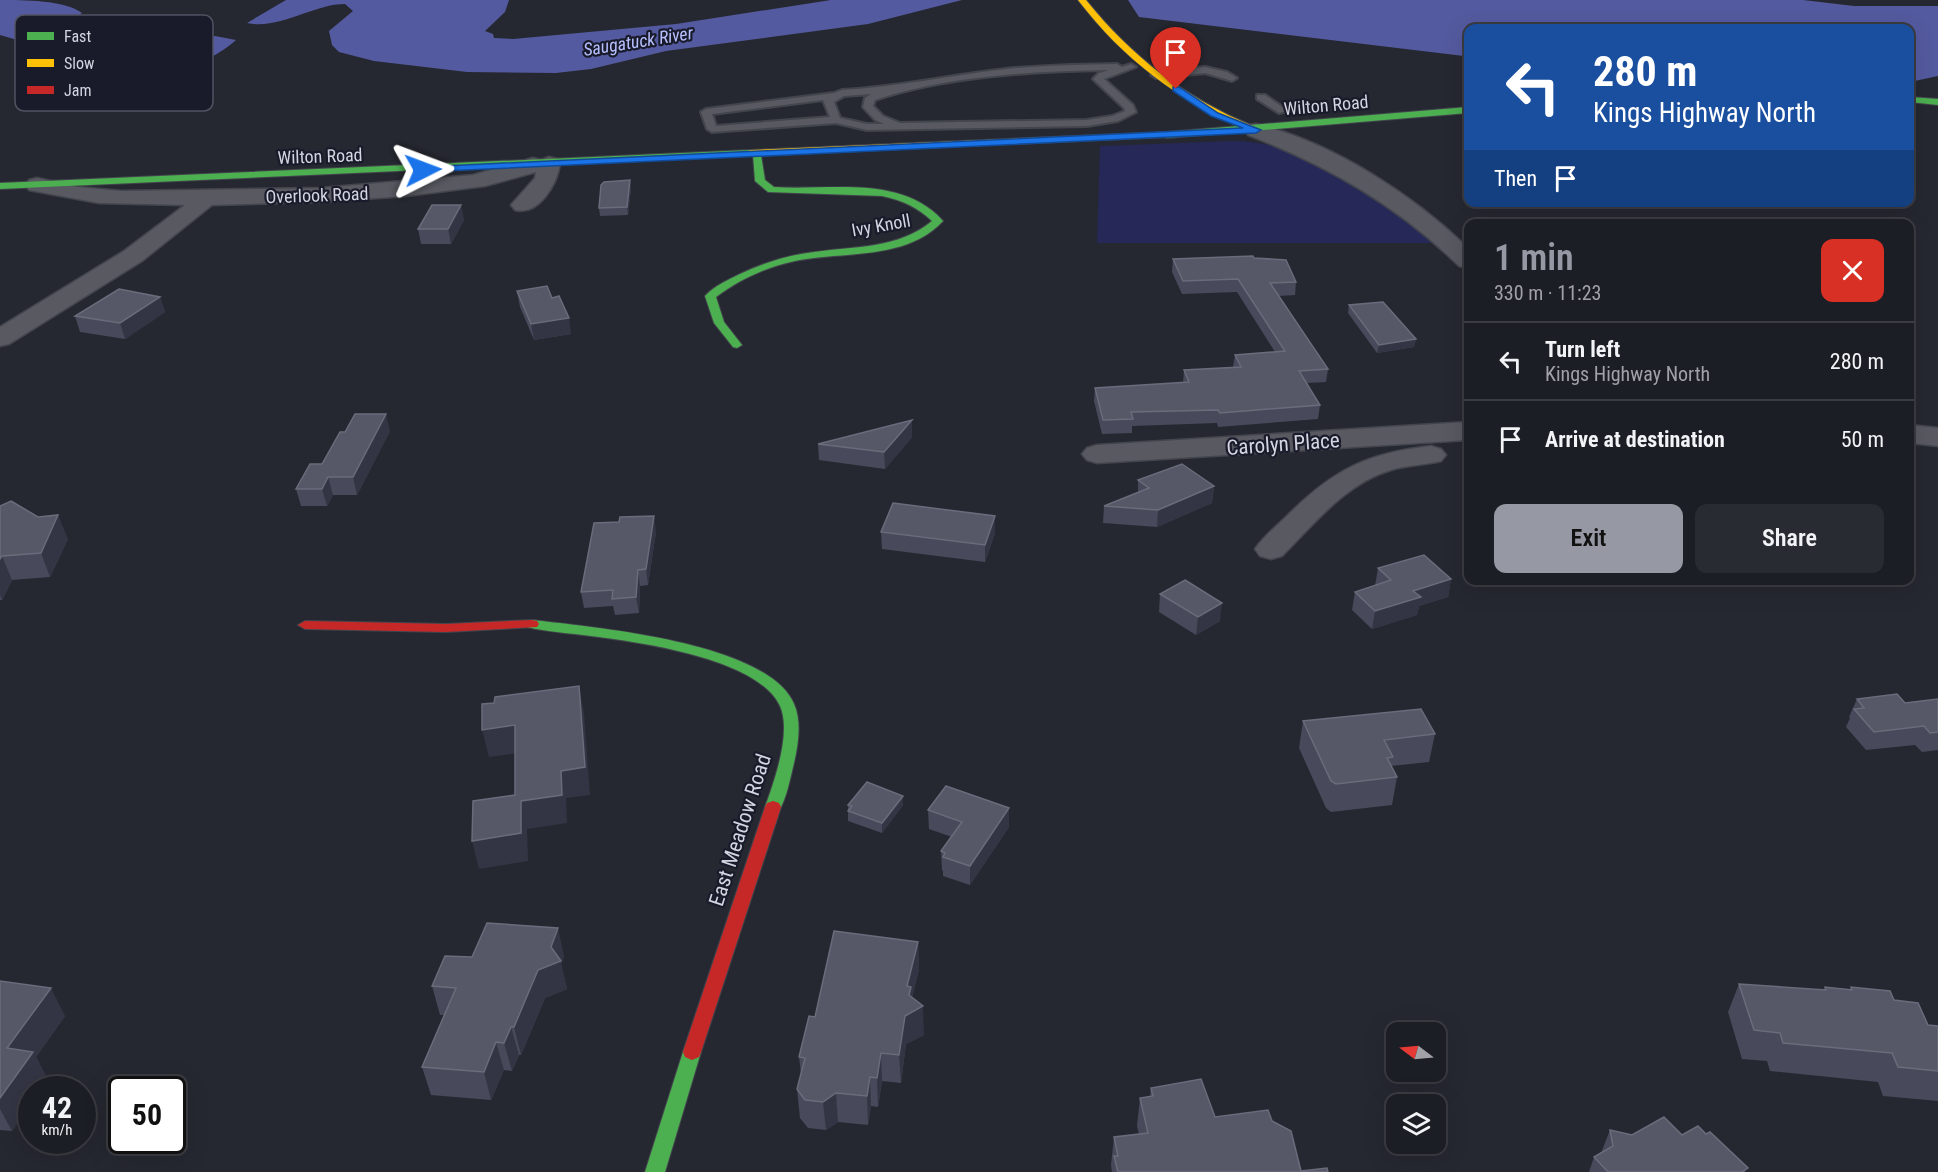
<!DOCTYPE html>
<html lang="en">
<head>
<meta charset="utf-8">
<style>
  body { margin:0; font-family:"Roboto Condensed",sans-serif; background:#292b32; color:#f1f3f6; height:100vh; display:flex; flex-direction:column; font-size:22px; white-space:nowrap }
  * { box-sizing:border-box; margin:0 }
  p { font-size:20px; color:#a0a2a7 }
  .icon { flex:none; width:33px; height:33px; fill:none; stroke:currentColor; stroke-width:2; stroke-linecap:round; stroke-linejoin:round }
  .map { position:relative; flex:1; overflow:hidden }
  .side { position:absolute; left:1464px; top:219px; width:450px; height:366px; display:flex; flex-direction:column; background:#1c1e25; border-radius:12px; box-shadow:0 6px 24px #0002,0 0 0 2px #3a3c42 }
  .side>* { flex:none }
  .top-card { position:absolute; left:1464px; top:24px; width:450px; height:183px; border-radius:12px; box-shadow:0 6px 24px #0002,0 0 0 2px #3a3c42; background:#1a4fa0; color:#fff; overflow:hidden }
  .needle { width:39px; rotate:286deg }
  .tools { position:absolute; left:1386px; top:1022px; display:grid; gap:12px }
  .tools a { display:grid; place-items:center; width:60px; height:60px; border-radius:12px; background:#1c1e25; box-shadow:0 6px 24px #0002,0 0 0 2px #3a3c42; font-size:30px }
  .speed { position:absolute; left:18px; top:1076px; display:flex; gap:12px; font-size:30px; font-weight:700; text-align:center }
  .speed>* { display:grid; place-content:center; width:78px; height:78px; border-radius:50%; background:#1c1e25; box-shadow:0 6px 24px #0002,0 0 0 2px #3a3c42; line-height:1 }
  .speed small { font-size:15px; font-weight:400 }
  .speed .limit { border:3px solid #111; border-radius:9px; background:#fff; color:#111 }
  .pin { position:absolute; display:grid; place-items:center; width:51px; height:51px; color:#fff; margin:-62px -26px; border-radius:50% 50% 50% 0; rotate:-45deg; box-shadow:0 0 6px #0007 }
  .pin .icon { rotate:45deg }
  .me { position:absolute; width:66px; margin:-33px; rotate:87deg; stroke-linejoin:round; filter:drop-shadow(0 0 4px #0008) }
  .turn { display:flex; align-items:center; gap:21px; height:126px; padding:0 30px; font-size:27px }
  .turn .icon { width:78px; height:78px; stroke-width:2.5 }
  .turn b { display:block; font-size:42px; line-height:51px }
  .then { display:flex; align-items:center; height:57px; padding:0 30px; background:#0003; gap:12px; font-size:22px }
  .round { display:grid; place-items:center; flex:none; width:63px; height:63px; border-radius:12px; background:#292b32 }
  .head { display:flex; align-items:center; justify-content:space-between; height:102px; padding:0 30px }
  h1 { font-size:36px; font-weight:600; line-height:45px; color:#9698a3 }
  .primary-button { display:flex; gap:12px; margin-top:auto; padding:12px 30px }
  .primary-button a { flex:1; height:69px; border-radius:12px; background:#9698a3; color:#111; font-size:24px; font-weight:600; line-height:69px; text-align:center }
  .primary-button a+a { background:#292b32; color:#f1f3f6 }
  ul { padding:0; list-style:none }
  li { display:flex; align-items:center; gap:18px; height:78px; padding:0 30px; border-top:2px solid #3a3c42 }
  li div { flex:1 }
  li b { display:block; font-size:22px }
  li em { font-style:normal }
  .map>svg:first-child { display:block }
  .green { fill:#262858 }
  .water { fill:#545a9f }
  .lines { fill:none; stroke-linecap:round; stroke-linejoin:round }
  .lane-casing { stroke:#43454d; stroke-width:4 }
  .street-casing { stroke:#43454d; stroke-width:3 }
  .fast-casing { stroke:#43454d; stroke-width:2 }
  .slow-casing { stroke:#43454d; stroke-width:2 }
  .jam-casing { stroke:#43454d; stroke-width:2 }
  .lane { fill:#585961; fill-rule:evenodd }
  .street { fill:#585961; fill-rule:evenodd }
  .fast { fill:#4caf50; fill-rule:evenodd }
  .slow { fill:#ffc107; fill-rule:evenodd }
  .jam { fill:#c62828; fill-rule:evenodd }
  .wall { fill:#48495a }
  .shaded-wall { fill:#343544 }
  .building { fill:#565868; stroke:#6a6b7b; stroke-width:1.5 }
  .route { fill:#1a73e8; stroke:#114b97; stroke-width:1.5 }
  .labels { text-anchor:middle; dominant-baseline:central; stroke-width:4.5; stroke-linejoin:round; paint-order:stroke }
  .far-water-label { font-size:18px; font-style:italic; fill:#b7c0ff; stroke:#191b2b }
  .far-street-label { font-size:18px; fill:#d3d5e0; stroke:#191b2b }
  .street-label { font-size:21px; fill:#d3d5e0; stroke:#191b2b }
  .key { fill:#191b2b; stroke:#515361; stroke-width:1.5 }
  .key-label { font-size:16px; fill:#d3d5e0 }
</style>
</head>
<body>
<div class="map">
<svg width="1938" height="1172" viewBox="0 0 1938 1172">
  <rect width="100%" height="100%" fill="#262831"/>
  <path class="green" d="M1234,141C1309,141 1383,200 1440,243H1097L1100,146Z"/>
  <g class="water">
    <path d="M0,0C24,0 65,0 82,13L60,29L62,30L95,35H149L191,41L215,36L236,40C214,59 191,69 161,67L31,44L0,35Z"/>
    <path d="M286,0H509L505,12L485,31L493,34L494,38L513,39L676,24L831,0H962L868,24L666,51L591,69L556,73L467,72L374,61L339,52L332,45L329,31L353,11L345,4C313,4 280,30 247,23Z"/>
    <polygon points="1128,0 1803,0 1854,6 1938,6 1938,76 1910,82 1910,28 1468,28 1468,56 1464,56 1139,17"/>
  </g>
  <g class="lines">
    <g class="lane-casing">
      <g id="lane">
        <path d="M1117,64L1122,67L1131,64L1136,67L1104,79L1133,105L1136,112L1118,121L1087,126L867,130L836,123L712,132L707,129L701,112L706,109L834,93L842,90C898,87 951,75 1006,69C1043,65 1080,65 1117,64ZM1109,70L1099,73L1093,79L1124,108L1125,111L1112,116L1087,120L900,123L883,116L873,106L875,100C947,76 1034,71 1109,70ZM871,94L865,98L863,107L875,120L884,124H867L840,118L834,102L844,96ZM823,100L830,117L716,126L712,114Z"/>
        <polygon points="1205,67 1227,72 1237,78 1232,81 1205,73 1156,78 1151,75 1156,72"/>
        <polygon points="1257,95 1265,95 1288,111 1279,113 1257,99"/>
      </g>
    </g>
    <g class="street-casing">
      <g id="street">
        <path d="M1256,124C1332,142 1413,195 1468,248V268L1459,266C1398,206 1328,166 1248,135L1245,130L1248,125Z"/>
        <path d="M549,157L557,159L560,164C557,184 539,216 515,210L511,205L535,178L536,172L485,186L406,196L321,202L212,205L142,261L9,344L0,346V327L124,251L185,205L99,203L29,190L26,185L29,180L37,178L78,187L121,191L321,188L473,175L533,158L541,160Z"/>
        <polygon points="1468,422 1468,440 1097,463 1087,460 1082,454 1087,448 1097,445"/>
        <polygon points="1910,425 1938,428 1938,446 1910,443"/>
        <path d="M1431,446L1441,449L1446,455L1441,461C1425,465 1407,465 1391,470C1346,483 1314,524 1282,556L1271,559L1260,556L1255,549C1264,536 1277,526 1288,515C1333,470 1367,453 1431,446Z"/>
      </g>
    </g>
    <g class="fast-casing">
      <g id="fast">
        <polygon points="1910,97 1938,99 1938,105 1910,102"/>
        <polygon points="1468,107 1468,113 1166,138 1162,135 1166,132"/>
        <path d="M750,150L761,155L765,180L774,187C829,191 901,174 943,221C906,261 843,251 795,261C766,267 739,280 716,297L724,322L742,345L737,348L733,347L714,323L705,296C714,286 728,280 740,274C763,263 788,255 814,252C856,246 898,249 932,221C917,207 902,200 882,196L768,192L755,181L753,155L0,189V183Z"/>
        <path d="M532,620C592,627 768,642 794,704C802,722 798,745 794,763C790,779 787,797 779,811H767L765,807C774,782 793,730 779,704C755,658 639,642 591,636C570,633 547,632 527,627L525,624Z"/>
        <polygon points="692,1044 699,1047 701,1052 665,1172 645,1172 683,1052 685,1047"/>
      </g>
    </g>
    <g class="slow-casing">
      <g id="slow">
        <path d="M1078,0H1086C1132,57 1185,98 1253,126V130H1247C1179,101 1123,59 1078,0Z"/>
        <polygon points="1166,132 1169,133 1169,137 750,156 746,153 750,150"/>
      </g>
    </g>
    <g class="jam-casing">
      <g id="jam">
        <polygon points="532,620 537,621 539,624 537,627 446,632 305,629 298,625 305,621 446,624"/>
        <polygon points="773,801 779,803 781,807 701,1052 699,1057 692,1060 685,1057 683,1052 765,807 767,803"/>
      </g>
    </g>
    <use href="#lane" class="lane"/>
    <use href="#street" class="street"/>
    <use href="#fast" class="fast"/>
    <use href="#slow" class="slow"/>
    <use href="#jam" class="jam"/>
  </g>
  <g class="wall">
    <polygon points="631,188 628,215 600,216 599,208"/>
    <polygon points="464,220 451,244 421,244 418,229"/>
    <polygon points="1254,258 1296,282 1295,295 1278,296 1328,369 1326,382 1307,383 1320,405 1318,419 1218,427 1217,423 1132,426 1132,433 1102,434 1094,401 1095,388 1183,383 1184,370 1233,367 1235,355 1275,352 1237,292 1182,294 1172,272 1173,259"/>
    <polygon points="517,291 571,334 534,340 520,307"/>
    <polygon points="160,297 165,312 125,339 80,332 75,316"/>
    <polygon points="1349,305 1416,339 1414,347 1377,353 1348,313"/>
    <polygon points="390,431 357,495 333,495 327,506 301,506 296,489"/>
    <polygon points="912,437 885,469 819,460 818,444"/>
    <polygon points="1138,480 1214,486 1212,503 1157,527 1103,523 1104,506 1138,492"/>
    <polygon points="0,506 68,539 50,577 12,580 2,600 0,600"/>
    <polygon points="995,516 995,533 985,562 882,549 881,532"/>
    <polygon points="656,532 648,585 640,586 639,613 615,615 613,606 584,608 581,592"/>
    <polygon points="1378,568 1451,579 1448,597 1419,606 1417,615 1372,629 1352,610 1355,592 1375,586"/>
    <polygon points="1160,594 1220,621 1196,635 1159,612"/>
    <polygon points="1857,699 1905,703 1938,699 1938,750 1922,752 1915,745 1866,750 1846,727 1850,718 1849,717"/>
    <polygon points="1303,721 1435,734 1429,762 1391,766 1397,777 1392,805 1331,812 1326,808 1299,748"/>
    <polygon points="848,805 903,805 882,833 848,821"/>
    <polygon points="928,810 1009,827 970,885 943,876 943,871 942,870 941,851 952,837 929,829"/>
    <polygon points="918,942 919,970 912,997 924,1035 906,1044 901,1083 882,1081 878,1107 871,1106 868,1125 838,1122 826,1130 808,1128 800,1118 797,1089 801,1074 799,1057"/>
    <polygon points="564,956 561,964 567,989 545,998 521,1055 519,1055 512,1071 504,1070 491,1100 431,1095 422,1067 444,1015 440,1015 432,986"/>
    <polygon points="0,981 65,1016 36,1057 48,1080 12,1131 0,1130"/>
    <polygon points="1739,984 1824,990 1825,987 1850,989 1851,987 1894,1000 1928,1025 1938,1026 1938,1101 1883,1096 1878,1082 1770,1071 1767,1061 1742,1059 1728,1012"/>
    <polygon points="1151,1088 1215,1117 1272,1121 1301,1171 1328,1172 1112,1172 1111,1165 1114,1137 1139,1134 1137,1126 1140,1098 1150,1096"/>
    <polygon points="1610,1130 1632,1135 1682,1135 1746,1172 1589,1172 1594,1157 1601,1153"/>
  </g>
  <g class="shaded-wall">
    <polygon points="630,180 631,188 628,215 627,207"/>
    <polygon points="461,205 464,220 451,244 448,229"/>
    <polygon points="160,297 165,312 125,339 120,323"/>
    <polygon points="569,318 571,334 534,340 531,324"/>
    <polygon points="1416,339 1414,347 1377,353 1379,345"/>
    <polygon points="386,414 390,431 357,495 353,477"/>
    <polygon points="912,420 912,437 885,469 884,452"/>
    <polygon points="328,477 333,495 327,506 322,489"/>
    <polygon points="1214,486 1212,503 1157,527 1158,510"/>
    <polygon points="58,515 68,539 50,577 41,553"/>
    <polygon points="654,516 656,532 648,585 646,569"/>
    <polygon points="995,516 995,533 985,562 985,545"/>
    <polygon points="2,556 12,580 2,600 0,595 0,559"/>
    <polygon points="638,570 640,586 639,613 636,597"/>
    <polygon points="1451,579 1448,597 1419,606 1417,615 1372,629 1375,611 1413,591"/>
    <polygon points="1222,603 1220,621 1196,635 1198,617"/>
    <polygon points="579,686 584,713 590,795 566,798 567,823 527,829 528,861 479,869 472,841 521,801 561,771"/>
    <polygon points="515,725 520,753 489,757 482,730"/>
    <polygon points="903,796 903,805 882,833 882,823"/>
    <polygon points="1009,808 1009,827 970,885 970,866"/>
    <polygon points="558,928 564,956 561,964 567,989 545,998 521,1055 514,1027 538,970 551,947"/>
    <polygon points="918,942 919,970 911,1000 923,1006 924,1035 906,1044 901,1083 899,1055 905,1016 907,986"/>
    <polygon points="51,988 65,1016 36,1057 48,1080 42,1089 32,1089 32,1104 12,1131 0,1109 0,1098 7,1048"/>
    <polygon points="511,1027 519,1055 512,1071 504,1043"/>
    <polygon points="496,1042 504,1070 491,1100 484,1072"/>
    <polygon points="881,1053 882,1081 878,1107 877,1078"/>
    <polygon points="870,1077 871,1106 868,1125 867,1096"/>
    <polygon points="836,1093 838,1122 826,1130 823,1102"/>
  </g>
  <g class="building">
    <polygon points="630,180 627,207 599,208 601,185 604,182"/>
    <polygon points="432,205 461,205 448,229 418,229"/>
    <polygon points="1253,256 1254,258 1286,260 1296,282 1270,283 1328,369 1299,371 1320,405 1220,413 1218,410 1131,412 1133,419 1103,420 1095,388 1189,382 1184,370 1241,367 1235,355 1285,351 1238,279 1183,281 1173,259"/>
    <polygon points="547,286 552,298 559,296 569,318 531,324 517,291"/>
    <polygon points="119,289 160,297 120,323 75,316"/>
    <polygon points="1383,302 1416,339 1379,345 1349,305"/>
    <polygon points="355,414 386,414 353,477 328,477 322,489 296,489 310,464 322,464 340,432 345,432"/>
    <polygon points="912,420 884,452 818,444"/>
    <polygon points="1182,464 1214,486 1158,510 1104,506 1149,488 1138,480"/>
    <polygon points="11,501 38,517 58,515 41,553 2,556 0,559 0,506"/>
    <polygon points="893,503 995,516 985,545 881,532"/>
    <polygon points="654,516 646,569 638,570 636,597 612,599 613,590 581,592 594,523 619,522 620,517"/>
    <polygon points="1424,555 1451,579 1413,591 1421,597 1375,611 1355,592 1391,580 1378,568"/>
    <polygon points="1185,580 1222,603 1198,617 1160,594"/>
    <polygon points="579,686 585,767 561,771 562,795 521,801 521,833 472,841 473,801 515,795 515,725 482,730 482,704 494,703 495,697"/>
    <polygon points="1897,694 1905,703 1938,699 1938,732 1930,733 1924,726 1874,732 1854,709 1864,708 1857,699"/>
    <polygon points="1421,709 1435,734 1384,740 1393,757 1387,758 1397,777 1336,784 1331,781 1303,721"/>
    <polygon points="867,782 903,796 882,823 848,811 852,806 848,805"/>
    <polygon points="946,786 1009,808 970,866 943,857 945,853 941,851 962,822 928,810"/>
    <polygon points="487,923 558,928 551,947 561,961 538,970 514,1027 511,1027 504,1043 496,1042 484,1072 422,1067 456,988 432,986 445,956 472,957"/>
    <polygon points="834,931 918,942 907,986 911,987 909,995 923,1006 905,1016 899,1055 881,1053 877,1078 870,1077 867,1096 836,1093 823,1102 805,1100 797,1089 805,1058 799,1057 809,1016 815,1017"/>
    <polygon points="0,981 51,988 7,1048 33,1052 0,1098"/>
    <polygon points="1739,984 1826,990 1825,987 1852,990 1851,987 1890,991 1894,1000 1918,1003 1928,1025 1938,1026 1938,1071 1898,1067 1892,1053 1783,1043 1780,1033 1754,1030"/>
    <polygon points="1201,1079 1215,1117 1268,1110 1272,1121 1291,1131 1301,1171 1327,1168 1328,1172 1118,1172 1114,1156 1118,1156 1114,1137 1148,1133 1140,1098 1153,1096 1151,1088"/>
    <polygon points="1664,1117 1682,1135 1698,1126 1706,1134 1710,1132 1748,1168 1742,1172 1608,1172 1594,1157 1613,1146 1610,1130 1632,1135"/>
  </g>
  <polygon class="route" points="1173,87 1179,87 1218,113 1261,130 1256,133 423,172 419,170 423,167 1243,128 1211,116 1173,91"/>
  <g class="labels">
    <g class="far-water-label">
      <text transform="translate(638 41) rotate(-9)">Saugatuck River</text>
    </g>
    <g class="far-street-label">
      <text transform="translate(1326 105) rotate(-5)">Wilton Road</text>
      <text transform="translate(320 156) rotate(-2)">Wilton Road</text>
      <text transform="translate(317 195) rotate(-2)">Overlook Road</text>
      <text transform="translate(881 225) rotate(-10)">Ivy Knoll</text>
    </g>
    <g class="street-label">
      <text transform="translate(1283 444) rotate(-4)">Carolyn Place</text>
      <text transform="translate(740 830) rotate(-72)">East Meadow Road</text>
    </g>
  </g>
  <rect x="15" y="15" width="198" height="96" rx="9" class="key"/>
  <rect x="27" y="32" width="27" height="8" fill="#4caf50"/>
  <rect x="27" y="59" width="27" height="8" fill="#ffc107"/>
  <rect x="27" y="86" width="27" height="8" fill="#c62828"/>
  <g class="key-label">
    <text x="64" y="42">Fast</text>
    <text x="64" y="69">Slow</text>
    <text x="64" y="96">Jam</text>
  </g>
</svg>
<div class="tools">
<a><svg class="needle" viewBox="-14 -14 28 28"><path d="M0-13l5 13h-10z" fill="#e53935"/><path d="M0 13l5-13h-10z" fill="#a0a2a7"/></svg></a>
<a><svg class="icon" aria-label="layers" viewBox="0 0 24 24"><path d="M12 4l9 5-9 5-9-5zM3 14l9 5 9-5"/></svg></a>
</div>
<div class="speed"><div>42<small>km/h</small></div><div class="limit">50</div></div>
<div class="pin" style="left:1176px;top:89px;background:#d93025"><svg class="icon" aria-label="arrive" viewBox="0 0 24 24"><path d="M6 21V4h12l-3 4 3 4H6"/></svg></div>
<svg class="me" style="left:423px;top:170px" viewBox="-20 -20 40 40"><path d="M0-17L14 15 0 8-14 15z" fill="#1a73e8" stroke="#fff" stroke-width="4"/></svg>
<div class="top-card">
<div class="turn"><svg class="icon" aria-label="left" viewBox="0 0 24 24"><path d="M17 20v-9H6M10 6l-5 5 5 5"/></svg><div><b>280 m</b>Kings Highway North</div></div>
<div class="then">Then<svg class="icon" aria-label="arrive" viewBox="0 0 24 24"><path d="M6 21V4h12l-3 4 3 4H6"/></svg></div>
</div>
<section class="side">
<div class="head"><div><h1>1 min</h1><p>330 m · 11:23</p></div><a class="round" style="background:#d93025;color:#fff"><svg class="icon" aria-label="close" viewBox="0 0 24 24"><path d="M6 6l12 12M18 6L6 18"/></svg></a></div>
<ul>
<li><svg class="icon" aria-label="left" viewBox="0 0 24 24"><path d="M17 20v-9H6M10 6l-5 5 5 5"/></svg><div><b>Turn left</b><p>Kings Highway North</p></div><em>280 m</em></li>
<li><svg class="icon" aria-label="arrive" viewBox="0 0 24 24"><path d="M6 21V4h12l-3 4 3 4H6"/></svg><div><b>Arrive at destination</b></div><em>50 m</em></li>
</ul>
<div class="primary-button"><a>Exit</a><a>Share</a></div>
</section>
</div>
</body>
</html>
